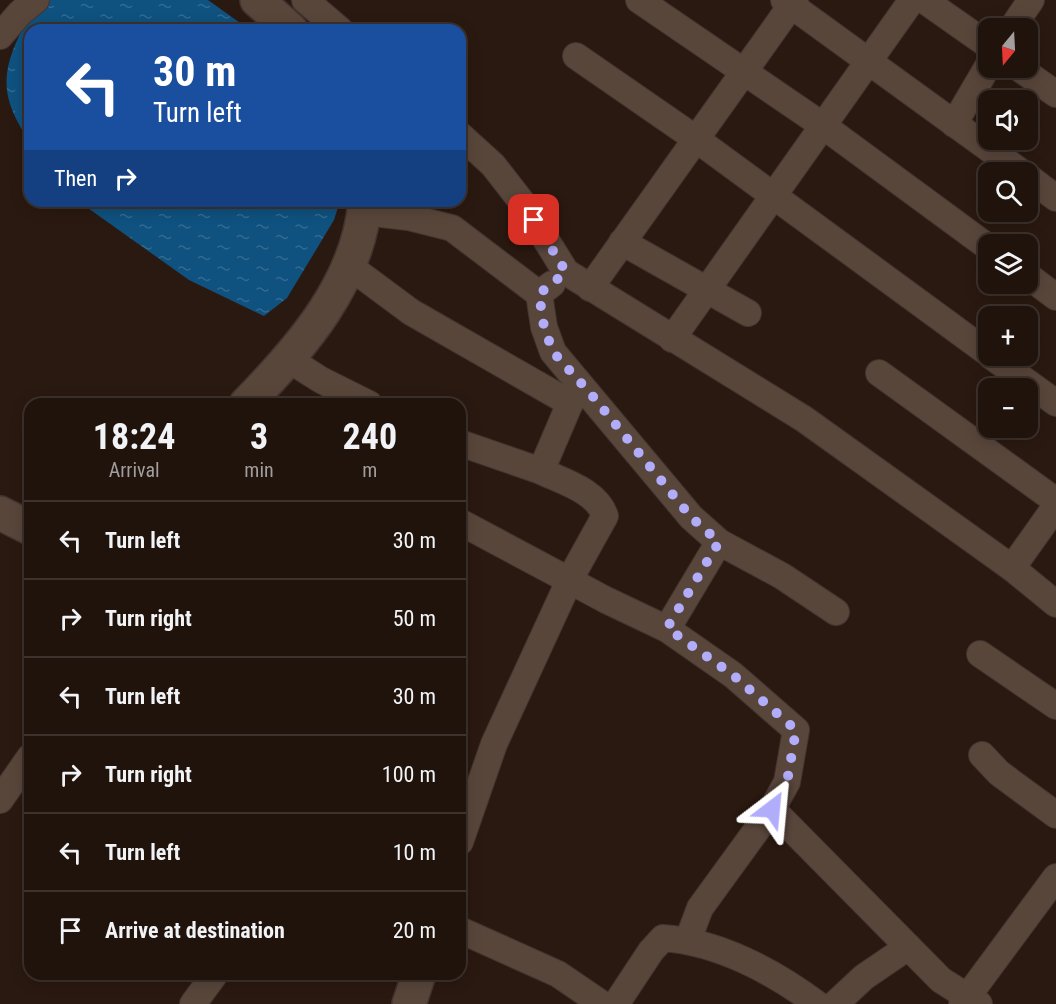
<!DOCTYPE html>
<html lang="en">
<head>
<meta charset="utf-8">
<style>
  body { margin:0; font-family:"Roboto Condensed",sans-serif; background:#281c15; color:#f1f3f6; height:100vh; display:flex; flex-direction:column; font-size:22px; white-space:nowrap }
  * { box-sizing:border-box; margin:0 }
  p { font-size:20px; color:#a29e9d }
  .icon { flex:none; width:33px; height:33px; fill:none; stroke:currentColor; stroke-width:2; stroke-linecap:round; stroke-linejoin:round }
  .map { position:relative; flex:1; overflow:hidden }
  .details { position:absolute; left:24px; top:398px; width:442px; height:582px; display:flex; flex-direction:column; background:#20130c; border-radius:18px; box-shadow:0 3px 15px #0003,0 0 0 2px #3d322d }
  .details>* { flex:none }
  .banner { position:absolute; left:24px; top:24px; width:442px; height:183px; border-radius:18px; box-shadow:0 3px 15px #0003,0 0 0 2px #3d322d; background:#1a4fa0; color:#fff; overflow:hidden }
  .needle { width:39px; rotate:198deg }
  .fabs { position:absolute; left:978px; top:18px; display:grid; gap:12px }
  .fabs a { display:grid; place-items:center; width:60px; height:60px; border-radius:12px; background:#20130c; box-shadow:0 3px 15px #0003,0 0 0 2px #3d322d; font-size:30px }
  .pin { position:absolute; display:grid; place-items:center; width:51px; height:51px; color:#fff; margin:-26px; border-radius:12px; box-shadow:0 3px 9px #0006 }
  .me { position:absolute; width:66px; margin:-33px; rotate:29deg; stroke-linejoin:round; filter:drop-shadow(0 0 4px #0008) }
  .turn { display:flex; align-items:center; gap:21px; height:126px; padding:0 30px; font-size:27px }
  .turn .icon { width:78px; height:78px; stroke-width:2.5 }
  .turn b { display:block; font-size:42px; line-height:51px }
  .then { display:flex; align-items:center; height:57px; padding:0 30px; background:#0003; gap:12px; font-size:22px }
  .eta { display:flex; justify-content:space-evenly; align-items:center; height:102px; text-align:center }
  .eta b { font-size:36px; font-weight:700; line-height:42px }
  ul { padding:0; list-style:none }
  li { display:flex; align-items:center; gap:18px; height:78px; padding:0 30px; border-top:2px solid #3d322d }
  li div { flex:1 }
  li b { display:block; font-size:22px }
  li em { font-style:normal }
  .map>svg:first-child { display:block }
  .water { fill:url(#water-ripples) }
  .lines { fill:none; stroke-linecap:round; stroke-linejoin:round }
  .minor-casing { stroke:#423431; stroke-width:28 }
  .secondary-casing { stroke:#423431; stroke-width:36 }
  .minor { stroke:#59463b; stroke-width:26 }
  .secondary { stroke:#59463b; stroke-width:33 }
  .route { stroke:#b1adfa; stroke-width:10; stroke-dasharray:0 18 }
</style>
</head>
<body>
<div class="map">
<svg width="1056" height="1004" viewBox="0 0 1056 1004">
  <defs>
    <pattern id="water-ripples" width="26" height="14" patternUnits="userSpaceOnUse" patternTransform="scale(1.5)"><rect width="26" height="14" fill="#0f517f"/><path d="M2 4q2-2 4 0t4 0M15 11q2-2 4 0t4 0" fill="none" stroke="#326a91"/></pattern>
  </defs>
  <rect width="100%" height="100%" fill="#2a1910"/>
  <g class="water">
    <path d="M48,0H208L250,30H30V142C0,98 0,73 23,28C30,19 37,6 48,0Z"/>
    <polygon points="78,201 340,201 334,220 287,298 264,316 189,280"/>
  </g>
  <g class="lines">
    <g class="minor-casing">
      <g id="minor">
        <polyline points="305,0 340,30"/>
        <polyline points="639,0 822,125 988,247"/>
        <polyline points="784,0 1021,172"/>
        <polyline points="924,0 988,45"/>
        <polyline points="1012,28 1031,0"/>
        <polyline points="0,36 20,13 36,0"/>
        <polyline points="576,56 696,139 988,353"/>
        <polyline points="1019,68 1056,94"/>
        <polyline points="954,124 988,66"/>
        <polyline points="460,135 493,165 525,206 566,272 804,419 1012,568 1056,604"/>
        <polyline points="1028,177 1056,198"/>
        <polyline points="364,212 408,217 452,228 539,294 552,284"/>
        <polyline points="622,242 748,313"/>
        <polyline points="349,266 411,312 570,403"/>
        <polyline points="1028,276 1056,297"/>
        <polyline points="590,288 795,0"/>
        <polyline points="539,294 544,327 553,352 691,517 719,542 782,576 836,612"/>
        <polyline points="672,339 912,0"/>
        <polyline points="991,356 1056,403"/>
        <polyline points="288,359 321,380 369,404"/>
        <polyline points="879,373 1056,501"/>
        <polyline points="460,443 541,471 570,403 580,389"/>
        <polyline points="460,522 606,600 667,629 733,675 796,730 787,782 772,809 700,908 688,940"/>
        <polyline points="1012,568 1056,506"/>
        <polyline points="667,629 719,542"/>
        <polyline points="980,654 1056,706"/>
        <polyline points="982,755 999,773 1056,815"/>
        <polyline points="0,800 30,757"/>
        <polyline points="772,809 941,980 979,1004"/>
        <path d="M460,842L494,744L570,579L605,516C597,491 564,482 541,471"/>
        <polyline points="460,930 558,974 602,1004"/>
        <polyline points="193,1004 215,974"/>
        <path d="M616,1004L651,951L663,938C718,942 773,971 817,1004"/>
        <polyline points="835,1004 864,977 908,947"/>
        <polyline points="962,1004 1056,877"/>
      </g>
    </g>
    <g class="secondary-casing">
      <g id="secondary">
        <polyline points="257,0 291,30"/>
        <path d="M246,404C300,349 359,282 365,201"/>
        <polyline points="0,513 30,528"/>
        <polyline points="409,1004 419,974"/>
      </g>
    </g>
    <use href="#minor" class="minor"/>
    <use href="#secondary" class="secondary"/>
  </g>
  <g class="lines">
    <polyline class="route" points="534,220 566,272 539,294 544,327 553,352 590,393 691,517 719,542 667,628 733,675 796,730 787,782 772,809"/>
  </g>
</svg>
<div class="fabs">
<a><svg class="needle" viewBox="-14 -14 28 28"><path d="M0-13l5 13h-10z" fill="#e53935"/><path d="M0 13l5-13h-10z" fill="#a29e9d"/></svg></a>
<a><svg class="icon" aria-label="sound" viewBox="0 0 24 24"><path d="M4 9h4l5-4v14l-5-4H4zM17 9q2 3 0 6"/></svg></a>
<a><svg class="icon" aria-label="search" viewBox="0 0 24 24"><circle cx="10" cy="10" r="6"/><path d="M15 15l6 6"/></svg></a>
<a><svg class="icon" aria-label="layers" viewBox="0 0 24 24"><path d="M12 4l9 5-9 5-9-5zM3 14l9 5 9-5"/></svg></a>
<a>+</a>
<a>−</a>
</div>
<div class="pin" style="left:534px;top:220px;background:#d93025"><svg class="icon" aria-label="arrive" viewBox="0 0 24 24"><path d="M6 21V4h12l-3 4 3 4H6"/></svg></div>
<svg class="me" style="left:772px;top:809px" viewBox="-20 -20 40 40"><path d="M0-17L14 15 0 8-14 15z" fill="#b1adfa" stroke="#fff" stroke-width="4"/></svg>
<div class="banner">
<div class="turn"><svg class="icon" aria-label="left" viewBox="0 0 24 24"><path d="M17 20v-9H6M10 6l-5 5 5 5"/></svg><div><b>30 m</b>Turn left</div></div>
<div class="then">Then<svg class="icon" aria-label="right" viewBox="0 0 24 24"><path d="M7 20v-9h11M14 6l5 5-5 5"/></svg></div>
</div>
<section class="details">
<div class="eta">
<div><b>18:24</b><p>Arrival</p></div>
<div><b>3</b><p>min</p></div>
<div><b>240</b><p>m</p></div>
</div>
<ul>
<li><svg class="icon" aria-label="left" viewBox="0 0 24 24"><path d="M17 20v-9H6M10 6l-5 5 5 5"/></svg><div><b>Turn left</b></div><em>30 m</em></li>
<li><svg class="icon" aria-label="right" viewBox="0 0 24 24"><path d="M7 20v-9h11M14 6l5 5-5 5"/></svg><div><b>Turn right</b></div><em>50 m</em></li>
<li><svg class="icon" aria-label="left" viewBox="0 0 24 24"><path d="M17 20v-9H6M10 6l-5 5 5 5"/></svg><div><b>Turn left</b></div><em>30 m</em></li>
<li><svg class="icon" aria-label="right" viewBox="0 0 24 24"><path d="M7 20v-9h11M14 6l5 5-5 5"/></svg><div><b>Turn right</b></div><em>100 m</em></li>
<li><svg class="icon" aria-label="left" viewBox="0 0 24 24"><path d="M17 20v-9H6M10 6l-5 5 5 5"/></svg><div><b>Turn left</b></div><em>10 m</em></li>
<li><svg class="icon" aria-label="arrive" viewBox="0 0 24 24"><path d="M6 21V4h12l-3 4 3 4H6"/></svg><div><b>Arrive at destination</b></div><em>20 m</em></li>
</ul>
</section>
</div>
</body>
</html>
